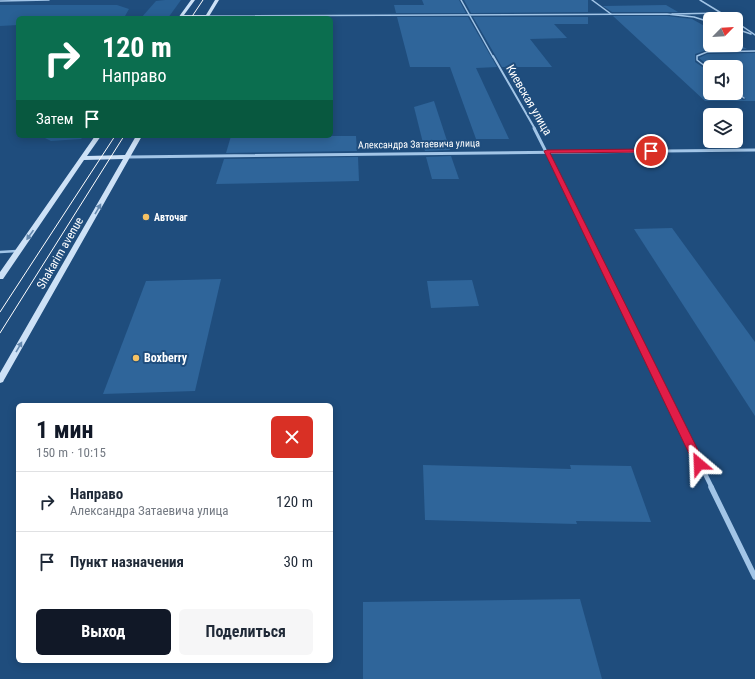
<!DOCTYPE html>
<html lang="ru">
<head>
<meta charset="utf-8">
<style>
  body { margin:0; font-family:"Roboto Condensed",sans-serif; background:#f6f6f7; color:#1f2937; height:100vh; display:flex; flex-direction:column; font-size:15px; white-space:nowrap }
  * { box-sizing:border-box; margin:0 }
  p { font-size:13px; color:#747a83 }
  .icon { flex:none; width:22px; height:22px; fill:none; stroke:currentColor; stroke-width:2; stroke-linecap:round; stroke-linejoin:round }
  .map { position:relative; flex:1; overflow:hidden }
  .details { position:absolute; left:16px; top:403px; width:317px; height:260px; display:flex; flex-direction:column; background:#fff; border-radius:6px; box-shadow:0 2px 10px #0003 }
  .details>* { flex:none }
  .top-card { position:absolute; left:16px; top:16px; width:317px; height:122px; border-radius:6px; box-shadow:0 2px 10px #0003; background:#0b6e4f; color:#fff; overflow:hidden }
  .needle { width:26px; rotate:66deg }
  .fabs { position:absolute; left:703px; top:12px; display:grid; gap:8px }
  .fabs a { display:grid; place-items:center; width:40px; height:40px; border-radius:6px; background:#fff; box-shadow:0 2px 10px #0003; font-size:20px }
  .pin { position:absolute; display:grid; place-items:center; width:34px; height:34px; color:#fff; margin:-17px; border:2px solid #fff; border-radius:50%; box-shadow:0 1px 4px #0007 }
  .me { position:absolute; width:44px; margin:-22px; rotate:334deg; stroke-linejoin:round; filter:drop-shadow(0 0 3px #0008) }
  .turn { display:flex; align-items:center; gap:14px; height:84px; padding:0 20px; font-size:18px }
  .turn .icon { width:52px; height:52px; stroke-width:2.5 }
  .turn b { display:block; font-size:28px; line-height:34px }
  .then { display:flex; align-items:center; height:38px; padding:0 20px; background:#0003; gap:8px; font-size:15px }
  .round { display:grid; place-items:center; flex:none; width:42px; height:42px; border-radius:6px; background:#f6f6f7 }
  .overview { display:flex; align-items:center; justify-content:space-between; height:68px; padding:0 20px }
  h1 { font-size:24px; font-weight:700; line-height:30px; color:#111827 }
  .primary-button { display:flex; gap:8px; margin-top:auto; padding:8px 20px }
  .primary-button a { flex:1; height:46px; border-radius:6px; background:#111827; color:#fff; font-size:16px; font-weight:700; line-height:46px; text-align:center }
  .primary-button a+a { background:#f6f6f7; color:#1f2937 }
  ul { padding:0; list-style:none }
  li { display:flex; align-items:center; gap:12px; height:60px; padding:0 20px; border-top:1px solid #e0e1e3 }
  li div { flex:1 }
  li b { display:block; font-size:15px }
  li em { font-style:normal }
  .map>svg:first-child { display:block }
  .green { fill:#296095 }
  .building { fill:#2f659a }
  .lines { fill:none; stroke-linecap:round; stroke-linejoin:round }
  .service-far1 { stroke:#a2c5e7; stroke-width:1.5 }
  .service { stroke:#a2c5e7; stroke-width:2.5 }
  .minor-far5 { stroke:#a2c5e7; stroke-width:1.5 }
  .minor-far4 { stroke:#a2c5e7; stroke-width:2 }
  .minor-far3 { stroke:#a2c5e7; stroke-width:3 }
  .minor-far2 { stroke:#a2c5e7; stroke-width:3.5 }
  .minor-far1 { stroke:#a2c5e7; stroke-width:4.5 }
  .minor { stroke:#a2c5e7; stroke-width:5.5 }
  .secondary { fill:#cde1f6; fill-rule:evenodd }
  .tram { stroke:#fff; stroke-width:1 }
  .oneway { fill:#6588ad }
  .route { fill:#e11d48; stroke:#92132f }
  .poi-dot { fill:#f5c263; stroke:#1f4d7d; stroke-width:1.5 }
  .labels { text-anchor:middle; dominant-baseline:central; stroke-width:4; stroke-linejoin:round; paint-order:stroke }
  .far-street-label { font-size:10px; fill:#fff; stroke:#1f4d7d }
  .far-poi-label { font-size:10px; font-weight:bold; fill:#fff; stroke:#1f4d7d; text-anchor:start }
  .street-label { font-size:12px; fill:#fff; stroke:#1f4d7d }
  .poi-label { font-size:12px; font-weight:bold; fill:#fff; stroke:#1f4d7d; text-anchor:start }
</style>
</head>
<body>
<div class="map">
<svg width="755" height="679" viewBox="0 0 755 679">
  <rect width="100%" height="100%" fill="#1f4d7d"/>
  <g class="green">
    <polygon points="165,0 181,0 168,18 141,18 156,1"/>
    <polygon points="0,5 117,5 129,9 125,16 120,18 18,18 18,25 0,26"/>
    <polygon points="41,136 84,136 81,139 51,141"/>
  </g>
  <g class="building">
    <polygon points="422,0 459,0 466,13 396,13 394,5 424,5"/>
    <polygon points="464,0 588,0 588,12 471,13"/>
    <polygon points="666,5 678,12 612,12 603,6"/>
    <polygon points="613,16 667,16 692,19 710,29 710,45 736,45 736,43 747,49 707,50 695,54 695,62 710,72 710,93 734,93 743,100 746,99 736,90 736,67 710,67 699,58 707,54 755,53 755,101 705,101"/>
    <polygon points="397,17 468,17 497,67 476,68 509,139 476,139 450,67 410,67"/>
    <polygon points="473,17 588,17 588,24 554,24 567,38 530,39 552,67 502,67"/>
    <polygon points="434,101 450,150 425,151 414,107"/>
    <polygon points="231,136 356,136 357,151 226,153"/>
    <polygon points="451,156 459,179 432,179 426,157"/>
    <polygon points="358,157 359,181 216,184 224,159"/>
    <polygon points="672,228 755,342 755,416 634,229"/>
    <polygon points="221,279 195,391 103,394 146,281"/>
    <polygon points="472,280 479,306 431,308 427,281"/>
    <polygon points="423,465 571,469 570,465 631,466 651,522 576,521 577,524 425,520"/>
    <polygon points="580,599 602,679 363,679 363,602"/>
  </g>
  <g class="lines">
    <g class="service-far1">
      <polyline points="672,14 721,13"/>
      <polyline points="710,70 697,60 697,56 707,52 755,51"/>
      <polyline points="736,92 744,98"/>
    </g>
    <polyline class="service" points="0,252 17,251"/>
    <g class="minor-far5">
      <polyline points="461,0 493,57"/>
      <polyline points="592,0 611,14"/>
      <polyline points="700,0 731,19"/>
      <polyline points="0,1 49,0"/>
      <polyline points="207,16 667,14 694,17 710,22"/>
      <polyline points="736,22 755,35"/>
      <polyline points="736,29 751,34"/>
    </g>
    <polyline class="minor-far4" points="493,56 535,129"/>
    <g class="minor-far3">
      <polyline points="534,128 581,221"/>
      <polyline points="128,157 755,150"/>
    </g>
    <polyline class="minor-far2" points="581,220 639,339"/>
    <polyline class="minor-far1" points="638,338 712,488"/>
    <polyline class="minor" points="711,487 755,577"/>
    <g class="secondary">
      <polygon points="191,0 195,0 184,15 206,15 215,0 219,0 208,18 204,18 205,17 178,18"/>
      <polygon points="95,136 101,136 87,156 125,155 136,136 142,136 4,380 3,382 0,383 0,373 123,159 84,160 3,279 0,279 0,272"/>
    </g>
    <g class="tram">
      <polyline points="191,18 203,0"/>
      <polyline points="0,312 115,136"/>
      <polyline points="0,333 124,136"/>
    </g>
  </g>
  <defs><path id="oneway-solid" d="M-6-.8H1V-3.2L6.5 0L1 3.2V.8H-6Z"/></defs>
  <g class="oneway">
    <use href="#oneway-solid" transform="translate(98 209) rotate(-60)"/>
    <use href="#oneway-solid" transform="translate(30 235) rotate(125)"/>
    <use href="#oneway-solid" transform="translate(19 347) rotate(-60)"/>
  </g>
  <polygon class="route" points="651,149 654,151 653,152 550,153 705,464 703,467 695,467 694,464 544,151 547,150"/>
  <g class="poi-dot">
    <circle cx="146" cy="217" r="4"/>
    <circle cx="136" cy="358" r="4"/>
  </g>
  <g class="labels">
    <g class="far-street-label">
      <text transform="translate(419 144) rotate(-1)">Александра Затаевича улица</text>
    </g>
    <g class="far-poi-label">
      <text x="154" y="217">Авточаг</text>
    </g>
    <g class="street-label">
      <text transform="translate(529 100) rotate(60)">Киевская улица</text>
      <text transform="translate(60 253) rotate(-60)">Shakarim avenue</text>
    </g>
    <g class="poi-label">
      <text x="144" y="358">Boxberry</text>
    </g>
  </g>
</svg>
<div class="fabs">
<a><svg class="needle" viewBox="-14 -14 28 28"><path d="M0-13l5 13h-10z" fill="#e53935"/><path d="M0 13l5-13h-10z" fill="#747a83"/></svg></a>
<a><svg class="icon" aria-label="sound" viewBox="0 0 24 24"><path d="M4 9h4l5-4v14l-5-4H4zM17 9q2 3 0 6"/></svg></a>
<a><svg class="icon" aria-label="layers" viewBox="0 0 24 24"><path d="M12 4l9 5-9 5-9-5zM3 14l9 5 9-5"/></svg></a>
</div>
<div class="pin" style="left:651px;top:151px;background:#d93025"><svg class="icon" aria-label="arrive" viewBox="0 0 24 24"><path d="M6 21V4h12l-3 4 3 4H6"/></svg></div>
<svg class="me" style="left:699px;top:464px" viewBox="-20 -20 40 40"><path d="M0-17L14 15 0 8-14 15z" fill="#e11d48" stroke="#fff" stroke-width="4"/></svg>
<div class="top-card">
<div class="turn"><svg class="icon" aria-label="right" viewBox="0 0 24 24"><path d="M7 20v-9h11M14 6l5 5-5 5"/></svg><div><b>120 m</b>Направо</div></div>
<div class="then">Затем<svg class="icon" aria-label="arrive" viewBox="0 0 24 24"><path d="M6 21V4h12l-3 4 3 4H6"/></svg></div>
</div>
<section class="details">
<div class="overview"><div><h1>1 мин</h1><p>150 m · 10:15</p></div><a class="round" style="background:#d93025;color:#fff"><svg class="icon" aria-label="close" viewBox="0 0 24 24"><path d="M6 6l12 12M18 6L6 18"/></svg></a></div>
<ul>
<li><svg class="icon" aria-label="right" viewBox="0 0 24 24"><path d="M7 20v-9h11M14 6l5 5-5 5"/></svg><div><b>Направо</b><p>Александра Затаевича улица</p></div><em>120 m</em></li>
<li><svg class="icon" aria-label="arrive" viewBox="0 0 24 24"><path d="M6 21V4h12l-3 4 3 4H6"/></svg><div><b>Пункт назначения</b></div><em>30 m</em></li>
</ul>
<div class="primary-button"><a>Выход</a><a>Поделиться</a></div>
</section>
</div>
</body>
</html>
